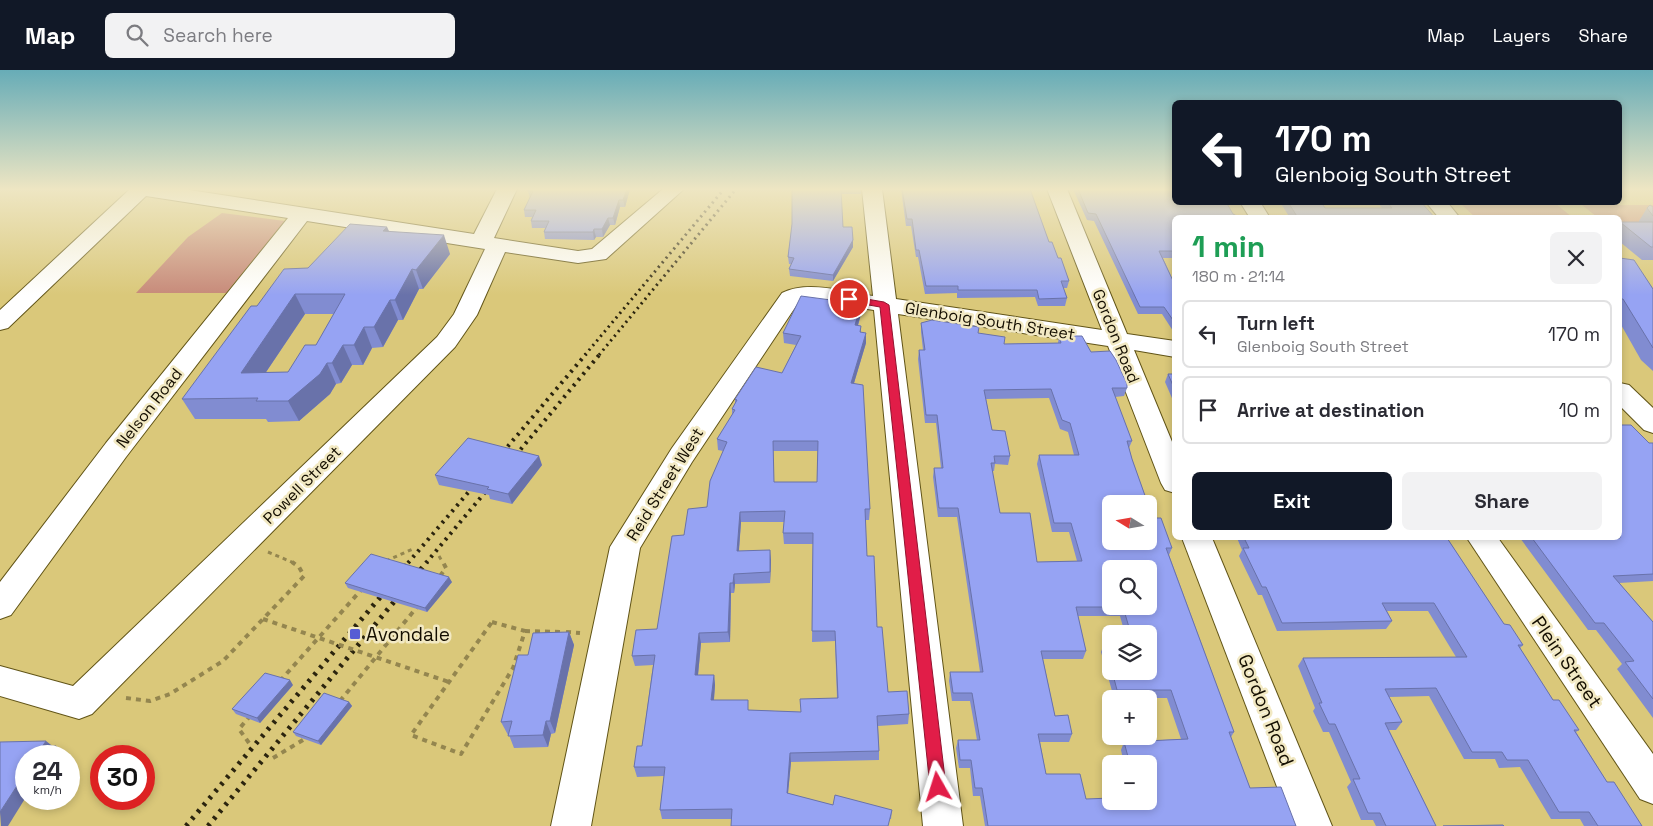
<!DOCTYPE html>
<html lang="en">
<head>
<meta charset="utf-8">
<style>
  body { margin:0; font-family:"Space Grotesk",sans-serif; background:#f2f2f3; color:#2b2b33; height:100vh; display:flex; flex-direction:column; font-size:19px; white-space:nowrap }
  * { box-sizing:border-box; margin:0 }
  p { font-size:16px; color:#7c7c81 }
  .icon { flex:none; width:28px; height:28px; fill:none; stroke:currentColor; stroke-width:2; stroke-linecap:round; stroke-linejoin:round }
  .map { position:relative; flex:1; overflow:hidden }
  .details { position:absolute; left:1172px; top:145px; width:450px; height:325px; display:flex; flex-direction:column; background:#fff; border-radius:8px; box-shadow:0 2px 8px #0003 }
  .details>* { flex:none }
  .top-card { position:absolute; left:1172px; top:30px; width:450px; height:105px; border-radius:8px; box-shadow:0 2px 8px #0003; background:#111827; color:#fff; overflow:hidden }
  .needle { width:32px; rotate:281deg }
  .fabs { position:absolute; left:1102px; top:425px; display:grid; gap:10px }
  .fabs a { display:grid; place-items:center; width:55px; height:55px; border-radius:8px; background:#fff; box-shadow:0 2px 8px #0003; font-size:25px }
  .speed { position:absolute; left:15px; top:675px; display:flex; gap:10px; font-size:25px; font-weight:700; text-align:center }
  .speed>* { display:grid; place-content:center; width:65px; height:65px; border-radius:50%; background:#fff; box-shadow:0 2px 8px #0003; line-height:1 }
  .speed small { font-size:12px; font-weight:400 }
  .speed .limit { border:8px solid #d22; background:#fff; color:#111 }
  .pin { position:absolute; display:grid; place-items:center; width:42px; height:42px; color:#fff; margin:-21px; border:2px solid #fff; border-radius:50%; box-shadow:0 1px 5px #0007 }
  .me { position:absolute; width:55px; margin:-28px; rotate:354deg; stroke-linejoin:round; filter:drop-shadow(0 0 4px #0008) }
  .turn { display:flex; align-items:center; gap:18px; height:105px; padding:0 20px; font-size:22px }
  .turn .icon { width:65px; height:65px; stroke-width:2.5 }
  .turn b { display:block; font-size:35px; line-height:42px }
  .round { display:grid; place-items:center; flex:none; width:52px; height:52px; border-radius:8px; background:#f2f2f3 }
  .headline { display:flex; align-items:center; justify-content:space-between; height:85px; padding:0 20px }
  h1 { font-size:30px; font-weight:800; line-height:38px; color:#1e9e55 }
  .action { display:flex; gap:10px; margin-top:auto; padding:10px 20px }
  .action a { flex:1; height:58px; border-radius:8px; background:#111827; color:#fff; font-size:20px; font-weight:800; line-height:58px; text-align:center }
  .action a+a { background:#f2f2f3; color:#2b2b33 }
  ul { padding:0; list-style:none }
  li { display:flex; align-items:center; gap:15px; height:68px; margin:0 10px 8px; padding:0 10px; border:2px solid #e1e1e2; border-radius:8px }
  li div { flex:1 }
  li b { display:block; font-size:19px }
  li em { font-style:normal }
  header { display:flex; align-items:center; gap:30px; box-sizing:border-box; height:70px; padding:0 25px; background:#111827; color:#fff }
  header strong { font-size:24px }
  nav { display:flex; gap:28px; margin-inline-start:auto; font-size:18px }
  .search { width:350px; height:45px; background:#f2f2f3; display:flex; align-items:center; gap:12px; box-sizing:border-box; padding:0 18px; border-radius:8px; color:#7c7c81; font-size:19px }
  .map>svg:first-child { display:block }
  .green { fill:#c78a7a }
  .lines { fill:none; stroke-linecap:round; stroke-linejoin:round }
  .street-casing { stroke:#615417; stroke-width:2 }
  .path-far1 { stroke:#94864f; stroke-width:3; stroke-dasharray:4 4; stroke-linecap:butt }
  .path { stroke:#94864f; stroke-width:4; stroke-dasharray:5 5; stroke-linecap:butt }
  .street { fill:#fff; fill-rule:evenodd }
  .rail-far2 { stroke:#2b240e; stroke-width:3; stroke-dasharray:2 4; stroke-linecap:butt }
  .rail-far1 { stroke:#2b240e; stroke-width:4; stroke-dasharray:2.5 5; stroke-linecap:butt }
  .rail { stroke:#2b240e; stroke-width:5; stroke-dasharray:3 6; stroke-linecap:butt }
  .path-bridge { stroke:#94864f; stroke-width:4; stroke-dasharray:5 5; stroke-linecap:butt }
  .wall { fill:#818cd1; fill-rule:evenodd }
  .shaded-wall { fill:#6972aa }
  .building { fill:#96a3f3; stroke:#6972aa; fill-rule:evenodd }
  .route { fill:#e11d48; stroke:#92132f }
  .poi-dot { fill:#575dd4; stroke:#f2e9c3; stroke-width:2 }
  .labels { text-anchor:middle; dominant-baseline:central; stroke-width:5; stroke-linejoin:round; paint-order:stroke }
  .street-label { font-size:16px; fill:#140e00; stroke:#f2e9c3 }
  .near-poi-label { font-size:19px; fill:#140e00; stroke:#f2e9c3; text-anchor:start }
  .near-street-label { font-size:19px; fill:#140e00; stroke:#f2e9c3 }
</style>
</head>
<body>
<header>
<strong>Map</strong>
<div class="search"><svg class="icon" aria-label="search" viewBox="0 0 24 24"><circle cx="10" cy="10" r="6"/><path d="M15 15l6 6"/></svg>Search here</div>
<nav><a>Map</a><a>Layers</a><a>Share</a></nav>
</header>
<div class="map">
<svg width="1653" height="756" viewBox="0 0 1653 756">
  <rect width="100%" height="100%" fill="#dac87a"/>
  <g class="green">
    <polygon points="1556,134 1572,147 1475,147 1462,135"/>
    <polygon points="1582,135 1653,135 1653,163 1620,164 1620,148 1597,147"/>
    <polygon points="222,143 285,151 226,223 136,223 188,167"/>
  </g>
  <g class="lines">
    <g class="street-casing">
      <g id="street">
        <polygon points="130,119 183,119 474,164 497,119 517,119 494,168 578,181 592,179 663,119 684,119 606,189 578,193 505,182 477,245 455,277 92,644 79,649 0,626 0,596 73,616 437,267 454,244 485,179 307,151 126,387 11,545 0,549 0,512 106,373 288,148 146,126 8,258 0,260 0,240"/>
        <path d="M862,119H882L896,229L1102,260L1047,119H1067L1127,264L1175,271V287L1134,280L1175,379V423L1165,420L1161,413L1108,276L898,244L963,756H923L874,240L814,231L798,233L692,392L640,478L591,756H551L610,477L672,378L782,223C809,210 844,222 873,226Z"/>
        <polygon points="1240,132 1260,132 1270,148 1250,148"/>
        <polygon points="1426,132 1447,132 1460,148 1439,148"/>
        <polygon points="1620,313 1629,315 1653,338 1653,363 1644,360 1620,336"/>
        <polygon points="1182,468 1212,468 1332,756 1292,756"/>
        <polygon points="1467,468 1498,468 1653,684 1653,734 1640,729"/>
      </g>
    </g>
    <g class="path-far1">
      <polyline points="268,482 294,493"/>
      <polyline points="439,486 443,493"/>
      <polyline points="386,491 415,478"/>
    </g>
    <g class="path">
      <polyline points="440,506 446,498 443,492"/>
      <polygon points="492,552 525,561 513,598 461,684 411,665"/>
      <polyline points="525,561 560,562"/>
      <polyline points="566,562 580,563"/>
      <polyline points="280,611 362,519"/>
      <polyline points="126,628 150,631 170,624 223,591 304,506 299,497 292,492"/>
      <polyline points="340,631 417,537"/>
      <polyline points="249,673 239,659 250,646"/>
      <polyline points="273,688 308,667"/>
    </g>
    <use href="#street" class="street"/>
    <g class="rail-far2">
      <polyline points="585,285 724,119"/>
      <polyline points="599,285 736,119"/>
    </g>
    <g class="rail-far1">
      <polyline points="498,388 586,284"/>
      <polyline points="511,391 600,284"/>
      <polyline points="408,493 478,411"/>
      <polyline points="426,493 492,414"/>
    </g>
    <g class="rail">
      <polyline points="399,504 409,492"/>
      <polyline points="186,756 388,518"/>
      <polyline points="208,756 427,492"/>
    </g>
    <polyline class="path-bridge" points="263,549 449,612"/>
  </g>
  <g class="wall">
    <polygon points="528,119 630,119 625,137 620,137 615,155 610,155 603,167 596,167 594,170 545,169 544,162 545,158 532,158 531,151 532,147 525,147 524,140 530,128 528,121"/>
    <polygon points="792,119 861,119 861,124 841,124 843,157 853,170 853,177 833,211 790,206 789,199 791,194 789,194 788,187 792,154"/>
    <polygon points="901,119 1030,119 1049,172 1069,211 1067,218 1063,218 1067,228 1065,236 1038,236 1035,227 957,228 957,223 925,224 918,187 916,187 911,156 906,156"/>
    <polygon points="1073,119 1175,119 1175,188 1163,188 1175,215 1175,264 1162,244 1138,244 1094,151 1087,150"/>
    <polygon points="1280,132 1321,132 1325,138 1382,138 1377,132 1421,132 1435,148 1290,148"/>
    <polygon points="1653,137 1653,190 1642,190 1620,172 1620,152 1639,152 1639,151 1647,138"/>
    <path d="M387,157L389,161L450,184L423,219H419L403,250H398L383,277L372,278L363,295H352L341,313L336,314L330,324L299,351L268,352L266,349H195L182,329L257,236L308,198ZM305,244H334L316,275L288,302H266Z"/>
    <polygon points="1620,188 1653,219 1653,301 1641,290 1620,253"/>
    <path d="M861,244L858,256H861V262L866,273L854,313L870,439L869,450H865L867,486L877,557L888,622L909,644L908,654L878,656L879,681V690L791,692L788,724L833,735L892,740L891,749H662L660,740L664,706L637,707L634,697L642,676L653,595L635,596L632,586L657,559L684,465L707,437L723,381L718,380L717,369L732,345V339L735,333V329L782,303L796,275L784,273L783,263ZM773,381H818L817,412H774ZM741,452H784L783,463L784,474H813L812,572L835,571L837,628L801,642L749,640L714,630L715,615L714,605H698L701,573L730,572L731,523H734L735,514L770,513L771,490L739,481Z"/>
    <path d="M921,253L978,263L1004,274L1058,273L1059,266L1091,282L1127,318L1124,326L1115,327L1132,371L1129,378L1132,389L1153,448L1172,478L1169,485L1234,662L1231,667L1250,718L1296,756H985L980,726H973L970,698H959L956,678L958,670H977L970,631H952L949,611L950,602H980L957,447H938L933,407L934,398H941L936,353H925L918,289L919,280H923L921,262ZM1049,328L1060,359L1068,362L1074,385H1039L1037,394L1052,462H1069L1077,491L1037,492L1000,443L992,401H994L995,394L1008,395L1010,386L992,360L986,329ZM1078,546H1120L1125,564H1149V601H1111V574H1104L1101,582L1114,628H1167L1181,669L1124,672L1121,680L1124,694H1149V731L1086,729L1046,704L1040,672H1069L1072,664L1055,646L1043,589H1083L1086,581Z"/>
    <polygon points="1168,304 1175,304 1175,335 1165,312"/>
    <polygon points="1649,373 1653,373 1653,511 1619,513 1653,552 1653,648 1617,599 1622,594 1596,560 1588,560 1520,468 1620,468"/>
    <polygon points="542,395 512,434 490,429 489,425 439,415 435,405"/>
    <polygon points="1237,468 1447,468 1504,554 1523,575 1520,578 1553,630 1579,660 1576,662 1607,712 1642,756 1584,756 1580,749 1551,749 1520,697 1499,698 1495,689 1464,689 1429,626 1389,627 1402,652 1396,660 1389,660 1436,756 1376,756 1373,750 1361,750 1347,717 1351,712 1329,662 1323,662 1313,641 1315,638 1298,596 1303,588 1456,587 1428,541 1387,541 1392,551 1386,559 1277,561 1262,525 1258,525 1239,486 1242,480"/>
    <polygon points="452,512 427,542 348,518 345,513"/>
    <polygon points="569,562 574,575 555,663 551,664 548,677 514,678 509,665 508,665 501,652 528,585"/>
    <polygon points="293,615 260,653 236,644 232,639"/>
    <polygon points="349,632 352,636 321,675 296,666 293,662"/>
  </g>
  <g class="shaded-wall">
    <polygon points="627,119 630,119 625,137 623,130"/>
    <polygon points="619,130 620,137 615,155 613,148"/>
    <polygon points="608,148 610,155 603,167 602,159"/>
    <polygon points="387,157 394,176 383,161"/>
    <polygon points="594,159 596,167 594,170 593,162"/>
    <polygon points="444,165 450,184 423,219 416,200"/>
    <polygon points="853,170 853,177 833,211 833,205"/>
    <polygon points="412,199 419,219 403,250 395,230"/>
    <polygon points="295,224 305,244 252,323 241,303"/>
    <polygon points="390,230 398,250 383,277 374,257"/>
    <polygon points="861,234 861,244 855,265 855,255"/>
    <polygon points="364,257 372,278 363,295 354,275"/>
    <polygon points="866,263 866,273 851,323 851,313"/>
    <polygon points="343,275 352,295 341,313 332,293"/>
    <polygon points="327,293 336,314 330,324 299,351 288,331"/>
    <polygon points="539,386 542,395 512,434 508,424"/>
    <polygon points="740,442 741,452 738,491 737,481"/>
    <polygon points="770,480 771,490 770,513"/>
    <polygon points="734,504 735,514 734,523 733,513"/>
    <polygon points="449,507 452,512 427,542 425,538"/>
    <polygon points="730,513 731,523 730,572 728,562"/>
    <polygon points="569,562 574,575 555,663 550,651"/>
    <polygon points="699,563 701,573 697,615 695,605"/>
    <polygon points="714,605 715,615 713,640 711,630"/>
    <polygon points="290,610 293,615 260,653 257,648"/>
    <polygon points="349,632 352,636 321,675 318,671"/>
    <polygon points="546,651 551,664 548,677 543,665"/>
    <polygon points="46,671 55,678 56,676 66,685 65,686 49,686 42,677"/>
    <polygon points="790,683 791,692 787,732 787,723"/>
    <polygon points="26,702 26,727 8,756 1,756 0,742"/>
  </g>
  <g class="building">
    <polygon points="528,119 627,119 623,130 619,130 613,148 608,148 602,159 594,159 593,162 544,162 549,151 531,151 536,140 524,140 533,121 528,121"/>
    <polygon points="792,119 841,119 843,157 852,157 853,170 833,205 789,199 794,188 788,187 792,154"/>
    <polygon points="902,119 1030,119 1049,172 1052,172 1058,188 1061,188 1069,211 1061,211 1067,228 1039,229 1037,220 958,220 958,216 926,216 919,180 916,180 912,149 907,149"/>
    <polygon points="1078,119 1175,119 1175,132 1226,132 1233,144 1239,147 1175,148 1175,181 1159,181 1175,215 1175,253 1164,237 1140,237 1096,144 1088,143"/>
    <polygon points="1288,132 1321,132 1325,138 1392,138 1387,132 1421,132 1435,148 1298,148"/>
    <polygon points="1650,135 1653,137 1653,146 1647,138"/>
    <polygon points="1620,152 1653,152 1653,177 1651,177"/>
    <path d="M350,154L387,157L383,161L444,165L416,200L412,199L395,230H390L374,257H364L354,275H343L332,293H327L320,304L288,331H256L258,328L182,329L251,236H257L284,199L308,198ZM295,224H345L316,275H305L288,302L241,303Z"/>
    <polygon points="1620,188 1634,190 1653,219 1653,278 1623,229 1620,229"/>
    <path d="M801,226L861,234L855,255L861,256L860,262L866,263L851,313L863,315L870,439H865L867,486H874L877,557H882L888,622L907,621L909,644L877,646L879,681L790,683L787,723L833,735L835,725L892,740L888,756H731L732,739L660,740L665,697H634L637,676H642L655,585L632,586L636,560L657,559L672,466L684,465L688,439L707,437L710,411L727,372L717,369L735,340L732,339L737,330L735,329L756,297L782,303L801,266L783,263ZM773,371H818L817,412H774ZM785,441L783,463H813L812,561H835L838,628L800,629L801,642L748,640V630H711L714,605H695L699,563L728,562L730,513H733L734,504L770,502V480L737,481L740,442Z"/>
    <path d="M932,250L979,257L978,263L1005,267L1004,274L1061,273L1059,266H1082L1091,282L1110,281L1116,290L1127,314V318H1112L1132,371H1127L1132,389L1148,434H1111V471H1149V436L1153,448H1161L1172,478H1166L1234,662H1229L1250,718L1281,717L1296,756H988L982,718H975L971,690H960L958,670H980L972,623H953L950,602H983L958,438H939L934,398H943L937,345H926L919,280H925L921,253ZM1051,319L1062,350L1070,353L1079,385H1039L1054,453H1071L1082,491L1037,492L1030,443H1000L991,393H995L994,386H1010L1005,361L992,360L984,320ZM1111,499H1149V536H1111ZM1076,537H1123L1131,564H1149V601H1112L1117,620H1171L1188,669L1124,672L1130,694H1149V731H1111V728L1086,729L1080,704H1046L1038,664H1072L1068,645L1055,646L1041,581H1086Z"/>
    <polygon points="1168,304 1175,304 1175,320"/>
    <polygon points="1620,355 1631,355 1649,373 1653,373 1653,504 1613,506 1653,552 1653,629 1625,592 1634,591 1604,553 1595,553 1532,468 1620,468"/>
    <polygon points="468,368 539,386 508,424 487,419 489,417 435,405"/>
    <polygon points="1244,468 1447,468 1504,554 1510,555 1523,575 1518,575 1553,630 1559,630 1579,660 1574,660 1607,712 1614,712 1642,756 1598,756 1589,742 1559,742 1528,690 1507,690 1502,682 1472,682 1436,618 1385,619 1402,652 1385,653 1436,756 1386,756 1380,743 1368,743 1353,709 1360,709 1335,654 1329,654 1319,633 1322,633 1303,588 1467,587 1434,533 1382,533 1392,551 1282,553 1266,517 1262,517 1243,478 1249,478"/>
    <polygon points="371,484 449,507 425,538 345,513"/>
    <polygon points="569,562 550,651 546,651 543,665 508,666 512,651 501,652 518,585 528,585 533,563"/>
    <polygon points="1104,574 1111,574 1111,600"/>
    <polygon points="265,603 290,610 257,648 232,639"/>
    <polygon points="324,623 349,632 318,671 293,662"/>
    <polygon points="46,671 42,677 56,676 49,686 26,686 26,702 0,742 0,672"/>
    <polygon points="1503,755 1504,756 1443,756"/>
  </g>
  <linearGradient id="sky" x2="0" y2="1"><stop stop-color="#67acb7"/><stop offset="0.53" stop-color="#eee6c3"/><stop offset="1" stop-color="#eee6c3" stop-opacity="0"/></linearGradient>
  <rect width="1653" height="225" fill="url(#sky)"/>
  <polygon class="route" points="849,226 884,232 889,235 946,717 944,722 938,725 933,722 930,717 880,237 846,231 846,227"/>
  <rect class="poi-dot" x="349" y="558" width="12" height="12" rx="2.5"/>
  <g class="labels">
    <g class="street-label">
      <text transform="translate(990 251) rotate(9)">Glenboig South Street</text>
      <text transform="translate(1116 266) rotate(68)">Gordon Road</text>
      <text transform="translate(149 338) rotate(-52)">Nelson Road</text>
      <text transform="translate(665 414) rotate(-58)">Reid Street West</text>
      <text transform="translate(302 415) rotate(-45)">Powell Street</text>
    </g>
    <g class="near-poi-label">
      <text x="366" y="564">Avondale</text>
    </g>
    <g class="near-street-label">
      <text transform="translate(1567 592) rotate(55)">Plein Street</text>
      <text transform="translate(1266 640) rotate(68)">Gordon Road</text>
    </g>
  </g>
</svg>
<div class="fabs">
<a><svg class="needle" viewBox="-14 -14 28 28"><path d="M0-13l5 13h-10z" fill="#e53935"/><path d="M0 13l5-13h-10z" fill="#7c7c81"/></svg></a>
<a><svg class="icon" aria-label="search" viewBox="0 0 24 24"><circle cx="10" cy="10" r="6"/><path d="M15 15l6 6"/></svg></a>
<a><svg class="icon" aria-label="layers" viewBox="0 0 24 24"><path d="M12 4l9 5-9 5-9-5zM3 14l9 5 9-5"/></svg></a>
<a>+</a>
<a>−</a>
</div>
<div class="speed"><div>24<small>km/h</small></div><div class="limit">30</div></div>
<div class="pin" style="left:849px;top:229px;background:#d93025"><svg class="icon" aria-label="arrive" viewBox="0 0 24 24"><path d="M6 21V4h12l-3 4 3 4H6"/></svg></div>
<svg class="me" style="left:938px;top:717px" viewBox="-20 -20 40 40"><path d="M0-17L14 15 0 8-14 15z" fill="#e11d48" stroke="#fff" stroke-width="4"/></svg>
<div class="top-card">
<div class="turn"><svg class="icon" aria-label="left" viewBox="0 0 24 24"><path d="M17 20v-9H6M10 6l-5 5 5 5"/></svg><div><b>170 m</b>Glenboig South Street</div></div>
</div>
<section class="details">
<div class="headline"><div><h1>1 min</h1><p>180 m · 21:14</p></div><a class="round"><svg class="icon" aria-label="close" viewBox="0 0 24 24"><path d="M6 6l12 12M18 6L6 18"/></svg></a></div>
<ul>
<li><svg class="icon" aria-label="left" viewBox="0 0 24 24"><path d="M17 20v-9H6M10 6l-5 5 5 5"/></svg><div><b>Turn left</b><p>Glenboig South Street</p></div><em>170 m</em></li>
<li><svg class="icon" aria-label="arrive" viewBox="0 0 24 24"><path d="M6 21V4h12l-3 4 3 4H6"/></svg><div><b>Arrive at destination</b></div><em>10 m</em></li>
</ul>
<div class="action"><a>Exit</a><a>Share</a></div>
</section>
</div>
</body>
</html>
